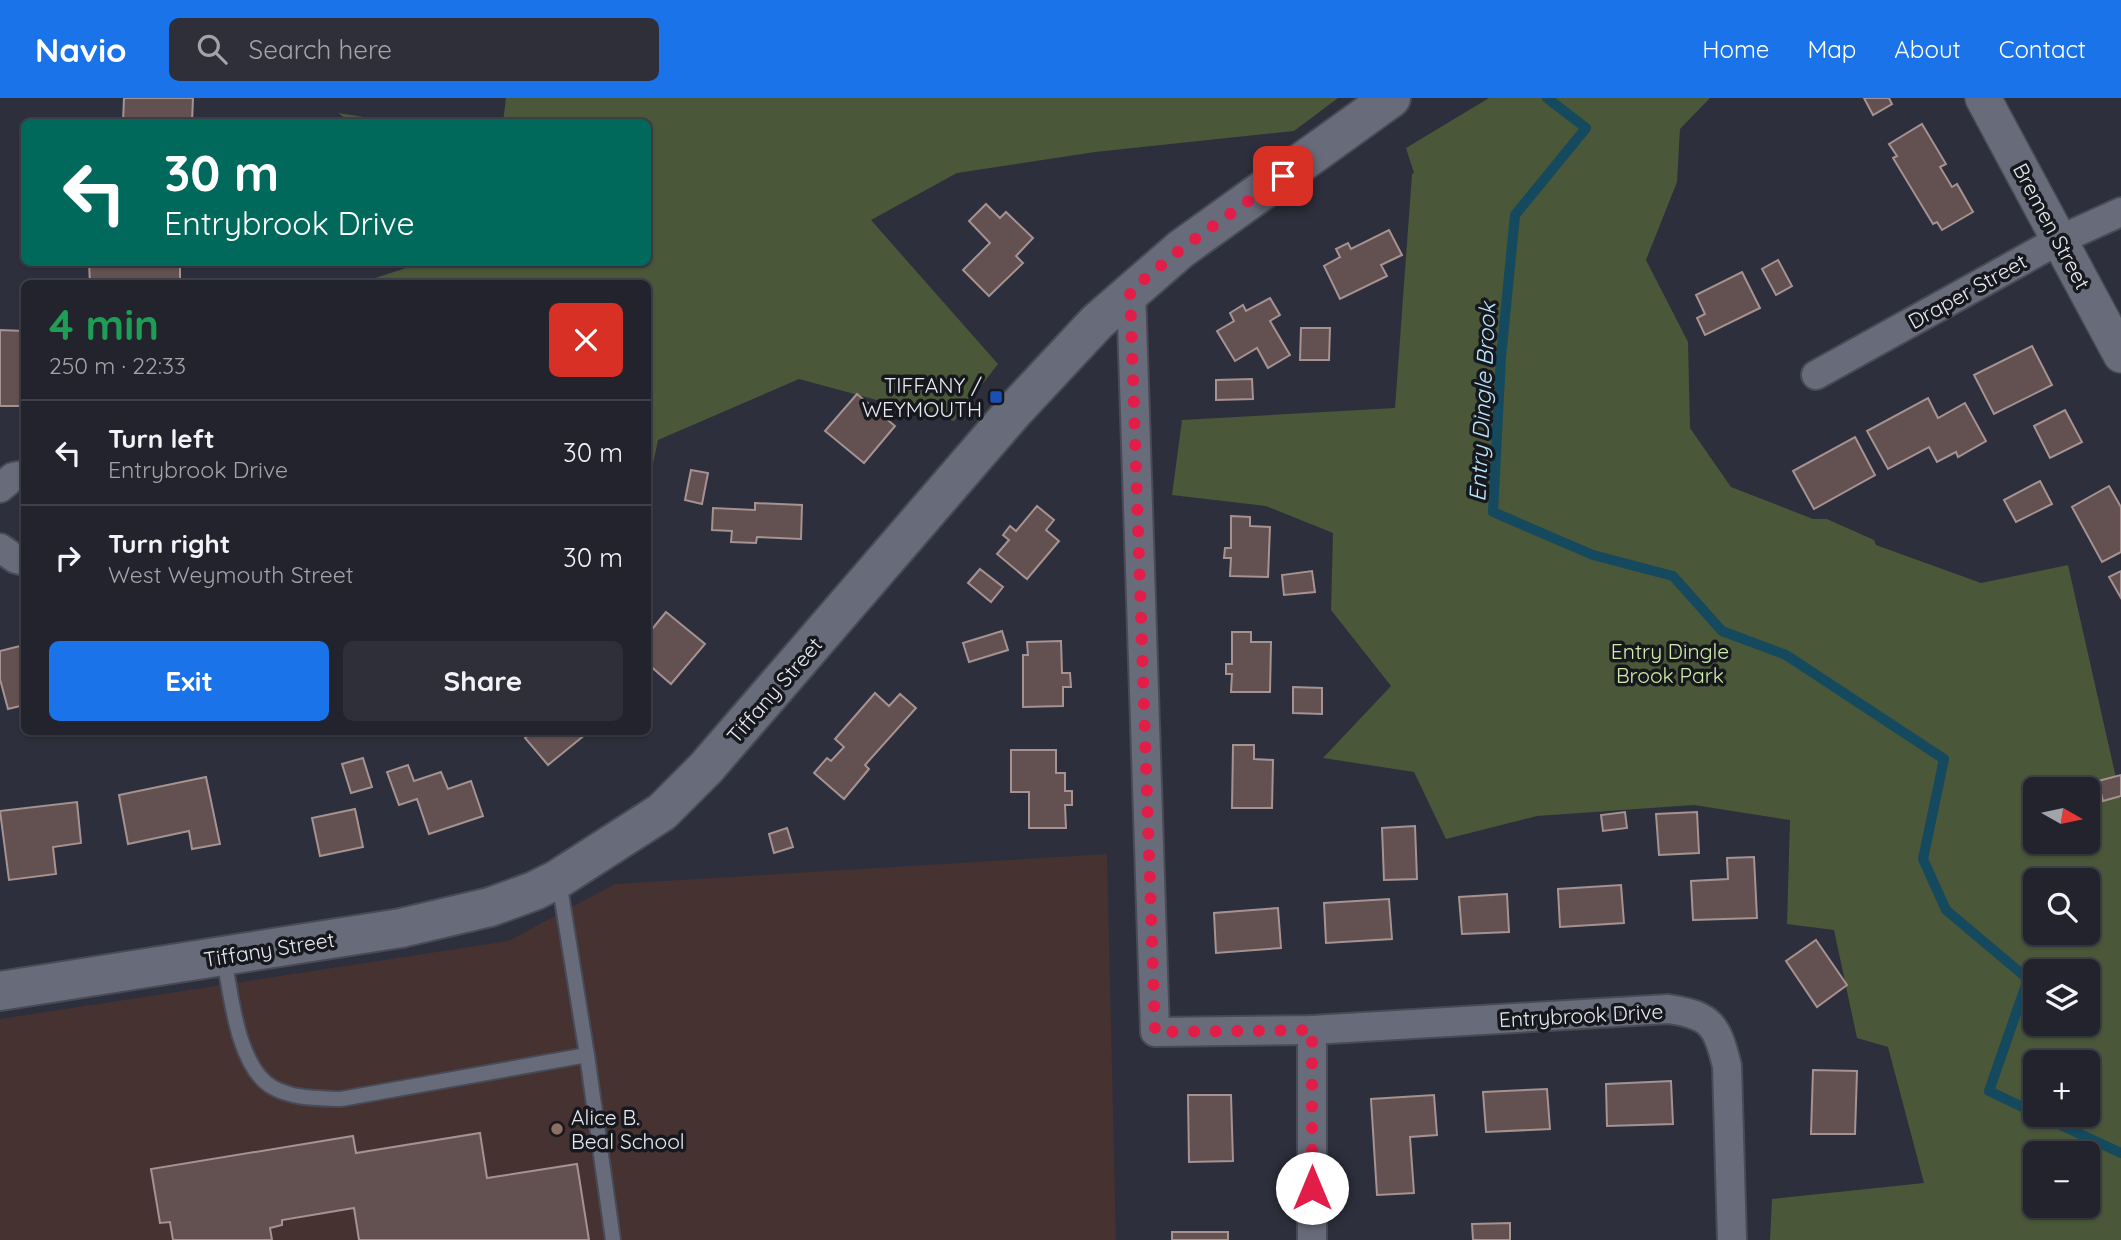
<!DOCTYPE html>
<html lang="en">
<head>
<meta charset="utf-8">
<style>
  body { margin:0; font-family:Quicksand,sans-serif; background:#2e2f39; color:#f1f3f6; height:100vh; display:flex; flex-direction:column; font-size:26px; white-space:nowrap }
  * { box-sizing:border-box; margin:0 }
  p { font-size:23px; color:#a2a4aa }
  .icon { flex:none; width:38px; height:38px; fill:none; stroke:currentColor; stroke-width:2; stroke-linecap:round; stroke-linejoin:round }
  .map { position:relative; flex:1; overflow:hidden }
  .side { position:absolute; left:21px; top:182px; width:630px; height:455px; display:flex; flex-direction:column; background:#22232d; border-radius:10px; box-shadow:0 2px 5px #0004,0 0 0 2px #3f4049 }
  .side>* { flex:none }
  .top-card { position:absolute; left:21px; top:21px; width:630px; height:147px; border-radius:10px; box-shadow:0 2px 5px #0004,0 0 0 2px #3f4049; background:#00695c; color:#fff; overflow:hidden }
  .needle { width:46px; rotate:99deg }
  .tools { position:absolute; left:2023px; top:679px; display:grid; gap:14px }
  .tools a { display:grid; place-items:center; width:77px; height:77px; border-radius:10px; background:#22232d; box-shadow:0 2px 5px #0004,0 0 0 2px #3f4049; font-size:35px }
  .pin { position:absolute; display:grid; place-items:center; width:60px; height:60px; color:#fff; margin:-30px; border-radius:14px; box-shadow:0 4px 10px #0006 }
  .me { position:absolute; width:77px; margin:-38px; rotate:0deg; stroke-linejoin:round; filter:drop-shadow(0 0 5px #0008) }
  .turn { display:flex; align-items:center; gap:24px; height:147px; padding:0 28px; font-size:32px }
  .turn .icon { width:91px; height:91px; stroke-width:2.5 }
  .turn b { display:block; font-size:49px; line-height:60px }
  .round { display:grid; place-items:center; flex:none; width:74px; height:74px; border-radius:10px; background:#2e2f39 }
  .head { display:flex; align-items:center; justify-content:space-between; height:119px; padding:0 28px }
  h1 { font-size:42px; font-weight:700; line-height:52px; color:#1e9e55 }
  .button { display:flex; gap:14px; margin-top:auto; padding:14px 28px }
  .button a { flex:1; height:80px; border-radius:10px; background:#1a73e8; color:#fff; font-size:28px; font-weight:700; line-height:80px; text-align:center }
  .button a+a { background:#2e2f39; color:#f1f3f6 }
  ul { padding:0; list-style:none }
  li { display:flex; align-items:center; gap:21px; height:105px; padding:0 28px; border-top:2px solid #3f4049 }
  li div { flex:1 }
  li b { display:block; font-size:26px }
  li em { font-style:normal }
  header { display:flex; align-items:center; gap:42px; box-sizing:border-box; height:98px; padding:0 35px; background:#1a73e8; color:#fff }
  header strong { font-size:33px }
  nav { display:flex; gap:38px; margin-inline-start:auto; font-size:24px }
  .search { width:490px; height:63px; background:#2e2f39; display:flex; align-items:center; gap:18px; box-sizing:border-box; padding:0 24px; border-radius:10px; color:#a2a4aa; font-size:26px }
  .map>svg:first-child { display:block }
  .education { fill:#463231 }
  .green { fill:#4a5738; fill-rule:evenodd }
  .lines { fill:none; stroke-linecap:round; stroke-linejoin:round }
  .stream { stroke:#15495e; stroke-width:10 }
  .building { fill:#625150; stroke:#a59291; stroke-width:2 }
  .service-casing { stroke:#484a55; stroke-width:18 }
  .minor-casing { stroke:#484a55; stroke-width:32 }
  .tertiary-casing { stroke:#484a55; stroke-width:38 }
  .secondary-casing { stroke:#484a55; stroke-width:42 }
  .service { stroke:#686b79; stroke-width:14 }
  .minor { stroke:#686b79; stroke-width:28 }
  .tertiary { stroke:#686b79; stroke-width:35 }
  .secondary { stroke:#686b79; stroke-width:38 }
  .route { stroke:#e11d48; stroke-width:12; stroke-dasharray:0 21.6 }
  .transit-dot { fill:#1a4fb4; stroke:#17181d; stroke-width:2.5 }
  .education-dot { fill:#8d6e63; stroke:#17181d; stroke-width:2.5 }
  .labels { text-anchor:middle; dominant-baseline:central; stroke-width:7; stroke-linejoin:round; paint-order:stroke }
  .street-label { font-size:21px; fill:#e8eaf2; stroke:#17181d }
  .poi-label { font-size:21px; fill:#e8eaf2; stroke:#17181d; text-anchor:end }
  .park-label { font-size:21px; fill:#cfeca8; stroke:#17181d }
  .water-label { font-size:23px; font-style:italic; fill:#b8e6fd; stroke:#17181d }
</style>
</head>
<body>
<header>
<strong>Navio</strong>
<div class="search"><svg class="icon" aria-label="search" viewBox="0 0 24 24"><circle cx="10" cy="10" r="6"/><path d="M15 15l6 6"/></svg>Search here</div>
<nav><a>Home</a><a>Map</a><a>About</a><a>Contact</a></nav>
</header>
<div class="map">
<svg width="2121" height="1142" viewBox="0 0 2121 1142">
  <rect width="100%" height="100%" fill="#2d2f3c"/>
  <polygon class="education" points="1107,756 1116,1142 0,1142 0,921 508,843 615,786"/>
  <g class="green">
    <polygon points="506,0 1338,0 1294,33 1095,54 957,75 871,122 998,266 954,323 799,281 658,342 648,390 648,186 357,186 421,165 648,164 648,24 503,24"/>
    <path d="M1489,0H1710L1680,31L1677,84L1646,162L1688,244L1690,330L1731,389L1813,421H1827L1874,442L1876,447L1981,485L2068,467L2121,702V1142H1770L1772,1101L1924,1085L1888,949L1857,940L1834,832L1787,826L1790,722L1694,707L1537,718L1446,741L1414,674L1323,660L1391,588L1331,512L1333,435L1266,408L1172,397L1182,322L1395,310L1412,76L1414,75L1406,50ZM2035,691H2088V744H2035ZM2035,782H2088V835H2035ZM2035,873H2088V926H2035ZM2035,964H2088V1017H2035ZM2035,1055H2088V1108H2035Z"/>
    <polygon points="338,15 396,24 351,24"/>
  </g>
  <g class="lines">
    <g class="stream">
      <polyline points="1547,0 1586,30 1515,117 1501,259 1493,414 1593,457 1673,478 1722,533 1786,557 1944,661 1923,761 1946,812 2028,881 1989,993 2035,1015"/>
      <polyline points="2039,1017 2121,1055"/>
    </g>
  </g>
  <g class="building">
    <polygon points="124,0 193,0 192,24 123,24"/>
    <polygon points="1864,0 1889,0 1892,6 1873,17"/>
    <polygon points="1922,26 1946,66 1940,69 1952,89 1957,86 1973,114 1942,132 1937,124 1933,126 1893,60 1897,58 1889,46"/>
    <polygon points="986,106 1000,120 1006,114 1033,140 1016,158 1023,165 989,198 963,172 990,145 969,123"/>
    <polygon points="1389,132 1402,157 1381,167 1387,178 1340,201 1324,168 1340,159 1336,151 1348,145 1351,151"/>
    <polygon points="1778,162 1792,188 1776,197 1762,171"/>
    <polygon points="89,164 180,164 180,186 90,186"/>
    <polygon points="1742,174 1760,210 1705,237 1697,220 1705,216 1696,197"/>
    <polygon points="1270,200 1280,217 1270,223 1290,257 1268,270 1257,250 1235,263 1217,233 1234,223 1230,215 1243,207 1246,213"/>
    <polygon points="1301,230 1330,230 1329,262 1300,262"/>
    <polygon points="0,232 24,233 24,308 0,308"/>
    <polygon points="2032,248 2052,287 1994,316 1974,277"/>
    <polygon points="1252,281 1253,301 1216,302 1216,282"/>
    <polygon points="857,296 895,328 864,365 825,333"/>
    <polygon points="1928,300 1938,320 1965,305 1986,343 1958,359 1956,354 1937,364 1929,349 1888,371 1867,333"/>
    <polygon points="2065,312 2082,344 2050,360 2034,328"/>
    <polygon points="1855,339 1875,377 1814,411 1793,373"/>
    <polygon points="691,372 708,375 702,406 685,402"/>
    <polygon points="2040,383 2052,406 2016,424 2004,402"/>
    <polygon points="2109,388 2121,409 2121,454 2102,464 2072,409"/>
    <polygon points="755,405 802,407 801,441 757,439 756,445 731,444 732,433 712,432 713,410 755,412"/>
    <polygon points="1037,408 1054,422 1046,432 1059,443 1027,481 997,456 1009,442 1003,437 1010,428 1016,433"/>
    <polygon points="1231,418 1250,419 1250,428 1270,429 1268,479 1230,478 1231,460 1224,460 1225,450 1231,450"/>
    <polygon points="980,471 1003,489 991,504 968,485"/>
    <polygon points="1312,473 1315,494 1284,497 1282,477"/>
    <polygon points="2121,473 2121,500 2109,479"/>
    <polygon points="666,514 705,546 671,586 648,566 648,536"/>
    <polygon points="1002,533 1008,552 969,564 963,545"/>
    <polygon points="1232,534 1251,534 1251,544 1271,544 1270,594 1231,594 1232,576 1226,576 1226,566 1232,566"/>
    <polygon points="24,536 24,607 8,611 0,581 0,553 24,547 21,537"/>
    <polygon points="1061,543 1062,575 1070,575 1071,589 1063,589 1063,608 1023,609 1023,557 1028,557 1027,544"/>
    <polygon points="1293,589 1322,590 1322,616 1293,615"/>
    <polygon points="875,595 889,608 900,596 916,610 865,667 869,671 844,701 814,675 827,660 831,663 844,649 835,641"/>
    <polygon points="533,634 584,634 586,636 548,667 525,640"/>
    <polygon points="1233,647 1254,647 1254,661 1273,662 1272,710 1232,710"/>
    <polygon points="1011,652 1056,652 1056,675 1065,675 1065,693 1072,693 1072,707 1065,707 1066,730 1029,730 1029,694 1011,694"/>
    <polygon points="363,660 372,689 351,695 342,666"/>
    <polygon points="408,667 414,683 441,674 448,691 471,683 483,718 429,736 417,701 399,707 387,674"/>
    <polygon points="2121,677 2121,698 2103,703 2098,683"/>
    <polygon points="206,679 220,746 192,751 189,733 128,746 119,697"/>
    <polygon points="77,704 81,745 53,749 56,776 9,782 0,713"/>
    <polygon points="355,711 363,749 320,758 312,720"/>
    <polygon points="1625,714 1627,730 1603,733 1601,717"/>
    <polygon points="1697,714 1699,755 1659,757 1656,716"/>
    <polygon points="1415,728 1417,781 1384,782 1382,730"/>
    <polygon points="787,730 793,749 774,755 769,736"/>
    <polygon points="1754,759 1757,820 1693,822 1691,783 1728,781 1727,760"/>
    <polygon points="1621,787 1624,825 1560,829 1558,791"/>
    <polygon points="1507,796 1509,834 1462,836 1459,799"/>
    <polygon points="1389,801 1392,841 1326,845 1324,805"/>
    <polygon points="1278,810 1281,850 1216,855 1214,815"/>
    <polygon points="1816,842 1847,887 1817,909 1786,863"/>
    <polygon points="1813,972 1857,973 1855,1036 1811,1036"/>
    <polygon points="1671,983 1673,1026 1607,1028 1606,986"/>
    <polygon points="1547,991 1550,1031 1486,1034 1483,994"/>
    <polygon points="1188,997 1231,997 1233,1063 1189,1064"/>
    <polygon points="1434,997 1437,1037 1410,1039 1414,1095 1377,1097 1371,1001"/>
    <polygon points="480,1035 487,1080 577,1066 589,1142 359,1142 354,1110 282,1122 282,1127 270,1130 272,1142 173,1142 170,1124 160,1125 151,1071 353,1038 356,1055"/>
    <polygon points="1510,1125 1510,1142 1473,1142 1472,1126"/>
    <rect x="1172" y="1134" width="56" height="8"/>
  </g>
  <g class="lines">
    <g class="service-casing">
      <g id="service">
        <path d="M224,860C231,896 237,968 272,989C293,1001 318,1000 341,1001L587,957L559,783"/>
        <polyline points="587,957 613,1142"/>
      </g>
    </g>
    <g class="minor-casing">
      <g id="minor">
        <path d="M1131,193L1155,934L1312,932L1668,911C1712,917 1717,928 1727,968L1732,1142"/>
        <polyline points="1816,277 2059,142 2121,114"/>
        <polyline points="0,390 13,379 24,377"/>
        <polyline points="0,450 16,461 24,463"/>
        <polyline points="1312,1142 1312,932"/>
      </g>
    </g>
    <g class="tertiary-casing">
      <polyline id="tertiary" points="1983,0 2121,257"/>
    </g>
    <g class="secondary-casing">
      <polyline id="secondary" points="0,893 401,830 490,809 534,793 558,781 662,714 706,670 1013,314 1097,224 1181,151 1391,0"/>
    </g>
    <use href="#service" class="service"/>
    <use href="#minor" class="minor"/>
    <use href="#tertiary" class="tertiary"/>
    <use href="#secondary" class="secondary"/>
  </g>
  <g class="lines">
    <polyline class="route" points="1283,78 1181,151 1130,193 1155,934 1312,932 1312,1090"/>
  </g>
  <rect class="transit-dot" x="989" y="292" width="14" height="14" rx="3.5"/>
  <circle class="education-dot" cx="557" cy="1031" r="7"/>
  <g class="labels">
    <g class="street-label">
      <text transform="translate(2052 128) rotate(62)">Bremen Street</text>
      <text transform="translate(1967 193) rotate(-29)">Draper Street</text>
      <text transform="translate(774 592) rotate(-49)">Tiffany Street</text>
      <text transform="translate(269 851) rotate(-9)">Tiffany Street</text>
      <text transform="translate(1581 917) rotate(-3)">Entrybrook Drive</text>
    </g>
    <g class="poi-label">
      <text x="982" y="287">TIFFANY /<tspan x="982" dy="24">WEYMOUTH</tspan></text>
      <text x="571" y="1019" text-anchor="start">Alice B.<tspan x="571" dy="24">Beal School</tspan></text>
    </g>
    <g class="park-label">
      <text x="1670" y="553">Entry Dingle<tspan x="1670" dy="24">Brook Park</tspan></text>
    </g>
    <g class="water-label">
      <text transform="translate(1482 304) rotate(-87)">Entry Dingle Brook</text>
    </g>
  </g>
</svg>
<div class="tools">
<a><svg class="needle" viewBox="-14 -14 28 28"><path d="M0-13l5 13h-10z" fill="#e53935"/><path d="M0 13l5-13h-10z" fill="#a2a4aa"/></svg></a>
<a><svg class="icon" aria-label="search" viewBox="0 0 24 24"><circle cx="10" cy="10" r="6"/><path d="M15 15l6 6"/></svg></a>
<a><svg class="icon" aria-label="layers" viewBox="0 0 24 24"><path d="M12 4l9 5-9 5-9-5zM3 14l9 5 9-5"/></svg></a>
<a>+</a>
<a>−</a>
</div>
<div class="pin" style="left:1283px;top:78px;background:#d93025"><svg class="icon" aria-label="arrive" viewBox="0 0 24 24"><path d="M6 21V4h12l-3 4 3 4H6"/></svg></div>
<svg class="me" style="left:1312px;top:1090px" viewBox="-20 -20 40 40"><circle r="19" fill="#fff"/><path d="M0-13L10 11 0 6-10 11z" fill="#e11d48"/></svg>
<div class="top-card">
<div class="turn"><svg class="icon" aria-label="left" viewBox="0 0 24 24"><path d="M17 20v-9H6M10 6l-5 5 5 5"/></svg><div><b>30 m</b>Entrybrook Drive</div></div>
</div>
<section class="side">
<div class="head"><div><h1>4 min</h1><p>250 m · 22:33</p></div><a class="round" style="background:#d93025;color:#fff"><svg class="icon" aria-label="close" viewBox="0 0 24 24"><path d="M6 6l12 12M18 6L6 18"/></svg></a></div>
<ul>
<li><svg class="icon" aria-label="left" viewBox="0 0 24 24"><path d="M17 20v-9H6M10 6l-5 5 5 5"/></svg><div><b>Turn left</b><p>Entrybrook Drive</p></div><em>30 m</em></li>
<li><svg class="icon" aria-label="right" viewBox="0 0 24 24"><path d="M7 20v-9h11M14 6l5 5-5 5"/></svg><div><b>Turn right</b><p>West Weymouth Street</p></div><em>30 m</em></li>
</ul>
<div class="button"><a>Exit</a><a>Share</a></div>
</section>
</div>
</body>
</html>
